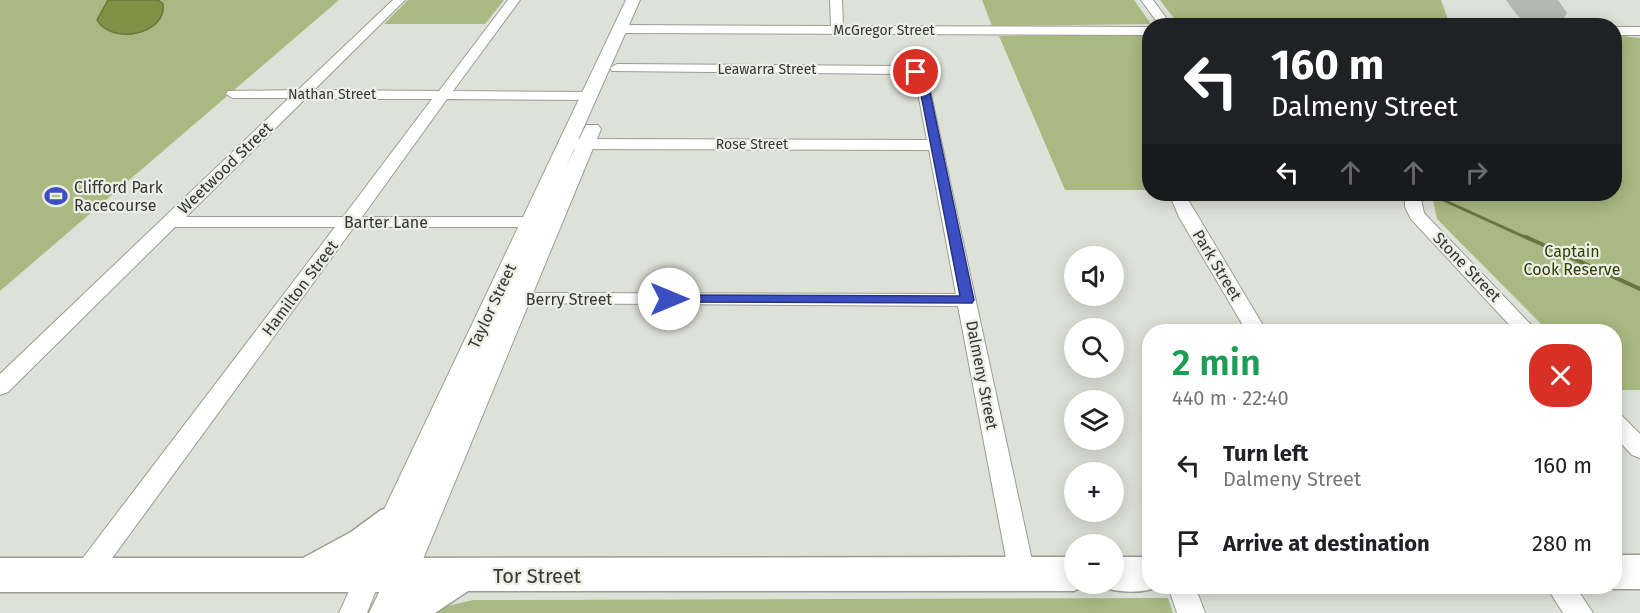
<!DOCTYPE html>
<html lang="en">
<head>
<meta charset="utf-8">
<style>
  body { margin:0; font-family:"Fira Sans",sans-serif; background:#f6f6f6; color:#202124; height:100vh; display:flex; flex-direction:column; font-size:22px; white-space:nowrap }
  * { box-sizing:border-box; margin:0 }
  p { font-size:20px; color:#757577 }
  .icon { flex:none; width:33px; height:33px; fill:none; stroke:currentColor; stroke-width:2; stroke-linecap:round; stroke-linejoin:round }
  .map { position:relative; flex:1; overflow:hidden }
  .drawer { position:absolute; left:1142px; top:324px; width:480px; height:270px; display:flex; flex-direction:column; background:#fff; border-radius:24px; box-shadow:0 3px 15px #0003 }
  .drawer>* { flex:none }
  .guide { position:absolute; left:1142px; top:18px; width:480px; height:183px; border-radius:24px; box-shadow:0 3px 15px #0003; background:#202124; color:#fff; overflow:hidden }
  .fabs { position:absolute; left:1064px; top:246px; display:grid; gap:12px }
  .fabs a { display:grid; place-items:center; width:60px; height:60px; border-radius:50%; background:#fff; box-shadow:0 3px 15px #0003; font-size:30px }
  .pin { position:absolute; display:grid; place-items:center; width:51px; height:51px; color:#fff; margin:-26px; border:3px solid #fff; border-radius:50%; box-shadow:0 2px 6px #0007 }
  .me { position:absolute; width:66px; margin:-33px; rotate:90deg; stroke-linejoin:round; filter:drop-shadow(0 0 4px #0008) }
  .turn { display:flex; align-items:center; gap:21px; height:126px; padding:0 30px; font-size:27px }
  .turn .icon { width:78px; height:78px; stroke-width:2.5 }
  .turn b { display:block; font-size:42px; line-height:51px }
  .lanes { display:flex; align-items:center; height:57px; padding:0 30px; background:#0003; justify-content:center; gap:30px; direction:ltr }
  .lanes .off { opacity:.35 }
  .round { display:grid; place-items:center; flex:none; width:63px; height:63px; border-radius:24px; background:#f6f6f6 }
  .summary { display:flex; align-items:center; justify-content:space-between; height:102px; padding:0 30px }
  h1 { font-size:36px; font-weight:600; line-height:45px; color:#1e9e55 }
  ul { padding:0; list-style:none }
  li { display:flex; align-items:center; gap:18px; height:78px; padding:0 30px }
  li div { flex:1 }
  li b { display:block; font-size:22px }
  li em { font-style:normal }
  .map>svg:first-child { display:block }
  .green { fill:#aab982 }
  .water { fill:#7f9144; stroke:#69763f; stroke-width:1.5 }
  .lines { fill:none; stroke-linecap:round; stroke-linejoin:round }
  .stream-far1 { stroke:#69763f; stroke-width:3 }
  .stream { stroke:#69763f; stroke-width:4 }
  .runway { fill:#b5b8af; fill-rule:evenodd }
  .minor-casing { stroke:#9b9d94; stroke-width:2 }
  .major-casing { stroke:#9b9d94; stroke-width:2 }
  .highway-casing { stroke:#9b9d94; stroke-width:3 }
  .minor { fill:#fff; fill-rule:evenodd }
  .major { fill:#fff; fill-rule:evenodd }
  .highway { fill:#fff; fill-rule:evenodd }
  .route { fill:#3b4fc2; stroke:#26337e; stroke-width:1.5 }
  .labels { text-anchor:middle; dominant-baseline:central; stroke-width:4.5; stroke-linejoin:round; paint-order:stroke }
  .far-street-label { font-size:14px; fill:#363733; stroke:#ebeee4 }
  .street-label { font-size:16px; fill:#363733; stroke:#ebeee4 }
  .poi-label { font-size:16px; fill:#363733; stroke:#ebeee4; text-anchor:start }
  .park-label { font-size:16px; fill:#333e01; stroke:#ebeee4 }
  .near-street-label { font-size:20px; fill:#363733; stroke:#ebeee4 }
</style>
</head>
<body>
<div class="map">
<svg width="1640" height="613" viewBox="0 0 1640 613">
  <rect width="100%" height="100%" fill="#dee1d7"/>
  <g class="green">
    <polygon points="0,0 339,0 0,291"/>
    <polygon points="408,0 504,0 485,24 384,24"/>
    <polygon points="982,0 1134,0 1151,24 992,26"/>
    <polygon points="1160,0 1441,0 1450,25 1179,25"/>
    <polygon points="1149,34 1149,190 1065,190 999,36"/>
    <polygon points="1614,35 1640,38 1640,390 1614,390 1614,332 1548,331 1437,219 1433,200 1423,194 1614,194"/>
    <polygon points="1168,598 1173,613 428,613 431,610 473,600"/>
  </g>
  <path class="water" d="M108,0H158L163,4C167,35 111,45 97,20Z"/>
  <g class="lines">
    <polyline class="stream-far1" points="1430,194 1529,239"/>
    <polyline class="stream" points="1526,237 1640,289"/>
    <path class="runway" d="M1506,0H1558L1567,13L1560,24C1529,31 1523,24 1506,0Z"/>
    <g class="minor-casing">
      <g id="minor">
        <path d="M393,0H405L314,90L439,91L508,0H520L453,91L590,92L597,96L590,100L447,99L362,217H531L537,218L540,222L537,226L531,227H354L94,583L85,587L76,583L72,575L76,567L335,227H175L8,392L0,395V374L289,98H233L226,94L228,91L298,90ZM305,99H432L343,217H186Z"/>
        <polygon points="830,0 842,0 843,26 1149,27 1149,35 620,33 614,29 620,25 831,26"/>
        <polygon points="1141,0 1153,0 1172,26 1160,26"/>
        <rect x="1614" y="27" width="26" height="8"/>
        <polygon points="617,64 900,66 926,71 1035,574 1031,582 1022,586 1013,582 1009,574 958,306 498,303 495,299 498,295 505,293 956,294 929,150 568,149 560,144 568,139 927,140 915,77 900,74 612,71 610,68"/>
        <polygon points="1173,194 1181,194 1187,198 1267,332 1247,332 1179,217 1171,198"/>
        <polygon points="1413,194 1421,199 1424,213 1538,332 1516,332 1411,219 1405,207 1405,199"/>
        <polygon points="1614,414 1622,416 1640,434 1640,458 1632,455 1614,436"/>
        <polygon points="369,563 378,567 382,575 367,613 339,613 360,567"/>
        <polygon points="400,564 409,568 413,576 397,613 369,613 391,568"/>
        <polygon points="1168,586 1195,586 1205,613 1177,613"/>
        <polygon points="1546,586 1575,586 1593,613 1563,613"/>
      </g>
    </g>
    <g class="major-casing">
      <polygon id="major" points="626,0 640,0 566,167 586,125 598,125 601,129 416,576 412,586 400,590 388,586 384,578 381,585 369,589 357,585 353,575"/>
    </g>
    <g class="highway-casing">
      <g id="highway">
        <polygon points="394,506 407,510 412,521 407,532 371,558 1074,557 1074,584 1089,584 1074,591 468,591 435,613 381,613 387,600 401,592 0,592 0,558 303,558 351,532 381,510"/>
        <polygon points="1614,555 1640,555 1640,589 1614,589 1608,586 1614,586"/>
        <path d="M1113,557H1149V586H1161C1142,594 1119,593 1099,586L1098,584H1113Z"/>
      </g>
    </g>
    <use href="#minor" class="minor"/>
    <use href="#major" class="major"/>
    <use href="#highway" class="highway"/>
  </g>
  <polygon class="route" points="913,70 919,70 927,78 974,300 972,303 664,302 662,299 669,295 960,296 918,79 911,72"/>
  <defs>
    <g id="stadium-bare" transform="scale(1.8)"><path d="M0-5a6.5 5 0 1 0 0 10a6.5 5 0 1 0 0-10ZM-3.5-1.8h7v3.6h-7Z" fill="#3b4fc2" stroke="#ebeee4" stroke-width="2.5" paint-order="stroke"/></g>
  </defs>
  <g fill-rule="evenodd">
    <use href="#stadium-bare" x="56" y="196"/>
  </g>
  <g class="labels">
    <g class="far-street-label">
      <text x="884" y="30">McGregor Street</text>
      <text x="767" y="69">Leawarra Street</text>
      <text x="332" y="94">Nathan Street</text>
      <text x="752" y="144">Rose Street</text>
    </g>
    <g class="street-label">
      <text transform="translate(225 168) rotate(-44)">Weetwood Street</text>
      <text x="386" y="222">Barter Lane</text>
      <text transform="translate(1217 265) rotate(59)">Park Street</text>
      <text transform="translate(1467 267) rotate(46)">Stone Street</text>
      <text transform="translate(300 288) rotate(-53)">Hamilton Street</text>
      <text x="569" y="299">Berry Street</text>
      <text transform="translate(492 306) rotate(-65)">Taylor Street</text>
      <text transform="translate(982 375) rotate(79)">Dalmeny Street</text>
    </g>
    <g class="poi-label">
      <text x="74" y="187">Clifford Park<tspan x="74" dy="18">Racecourse</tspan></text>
    </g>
    <g class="park-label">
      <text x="1572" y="251">Captain<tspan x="1572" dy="18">Cook Reserve</tspan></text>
    </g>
    <g class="near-street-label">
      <text x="537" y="576">Tor Street</text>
    </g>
  </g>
</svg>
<div class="fabs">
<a><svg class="icon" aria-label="sound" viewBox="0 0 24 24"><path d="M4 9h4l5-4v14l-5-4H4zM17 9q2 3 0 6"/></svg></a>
<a><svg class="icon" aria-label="search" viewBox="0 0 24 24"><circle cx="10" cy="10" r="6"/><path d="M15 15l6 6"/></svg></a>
<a><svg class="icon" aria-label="layers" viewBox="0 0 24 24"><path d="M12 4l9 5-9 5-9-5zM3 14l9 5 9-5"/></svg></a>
<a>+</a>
<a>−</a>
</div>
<div class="pin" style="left:916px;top:72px;background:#d93025"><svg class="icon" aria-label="arrive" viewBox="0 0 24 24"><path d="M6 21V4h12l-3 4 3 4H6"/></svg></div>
<svg class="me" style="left:669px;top:299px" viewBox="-20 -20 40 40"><circle r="19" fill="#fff"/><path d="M0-13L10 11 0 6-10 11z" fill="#3b4fc2"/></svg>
<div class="guide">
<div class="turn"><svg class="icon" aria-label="left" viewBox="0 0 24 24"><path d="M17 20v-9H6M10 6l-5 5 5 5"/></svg><div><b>160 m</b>Dalmeny Street</div></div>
<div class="lanes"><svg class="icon" aria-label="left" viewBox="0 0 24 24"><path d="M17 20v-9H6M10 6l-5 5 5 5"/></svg><svg class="icon off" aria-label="ahead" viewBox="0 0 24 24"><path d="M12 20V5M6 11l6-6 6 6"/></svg><svg class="icon off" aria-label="ahead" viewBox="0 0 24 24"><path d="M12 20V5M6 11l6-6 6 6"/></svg><svg class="icon off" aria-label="right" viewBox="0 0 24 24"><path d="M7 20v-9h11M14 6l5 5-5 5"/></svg></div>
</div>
<section class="drawer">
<div class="summary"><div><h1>2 min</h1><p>440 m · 22:40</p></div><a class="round" style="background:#d93025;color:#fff"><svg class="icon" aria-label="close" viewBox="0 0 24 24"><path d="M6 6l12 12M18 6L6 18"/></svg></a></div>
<ul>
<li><svg class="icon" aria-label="left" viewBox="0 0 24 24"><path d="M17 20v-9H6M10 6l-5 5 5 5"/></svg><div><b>Turn left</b><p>Dalmeny Street</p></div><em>160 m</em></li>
<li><svg class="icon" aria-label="arrive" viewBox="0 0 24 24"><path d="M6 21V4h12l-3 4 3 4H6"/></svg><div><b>Arrive at destination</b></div><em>280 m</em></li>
</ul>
</section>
</div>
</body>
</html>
